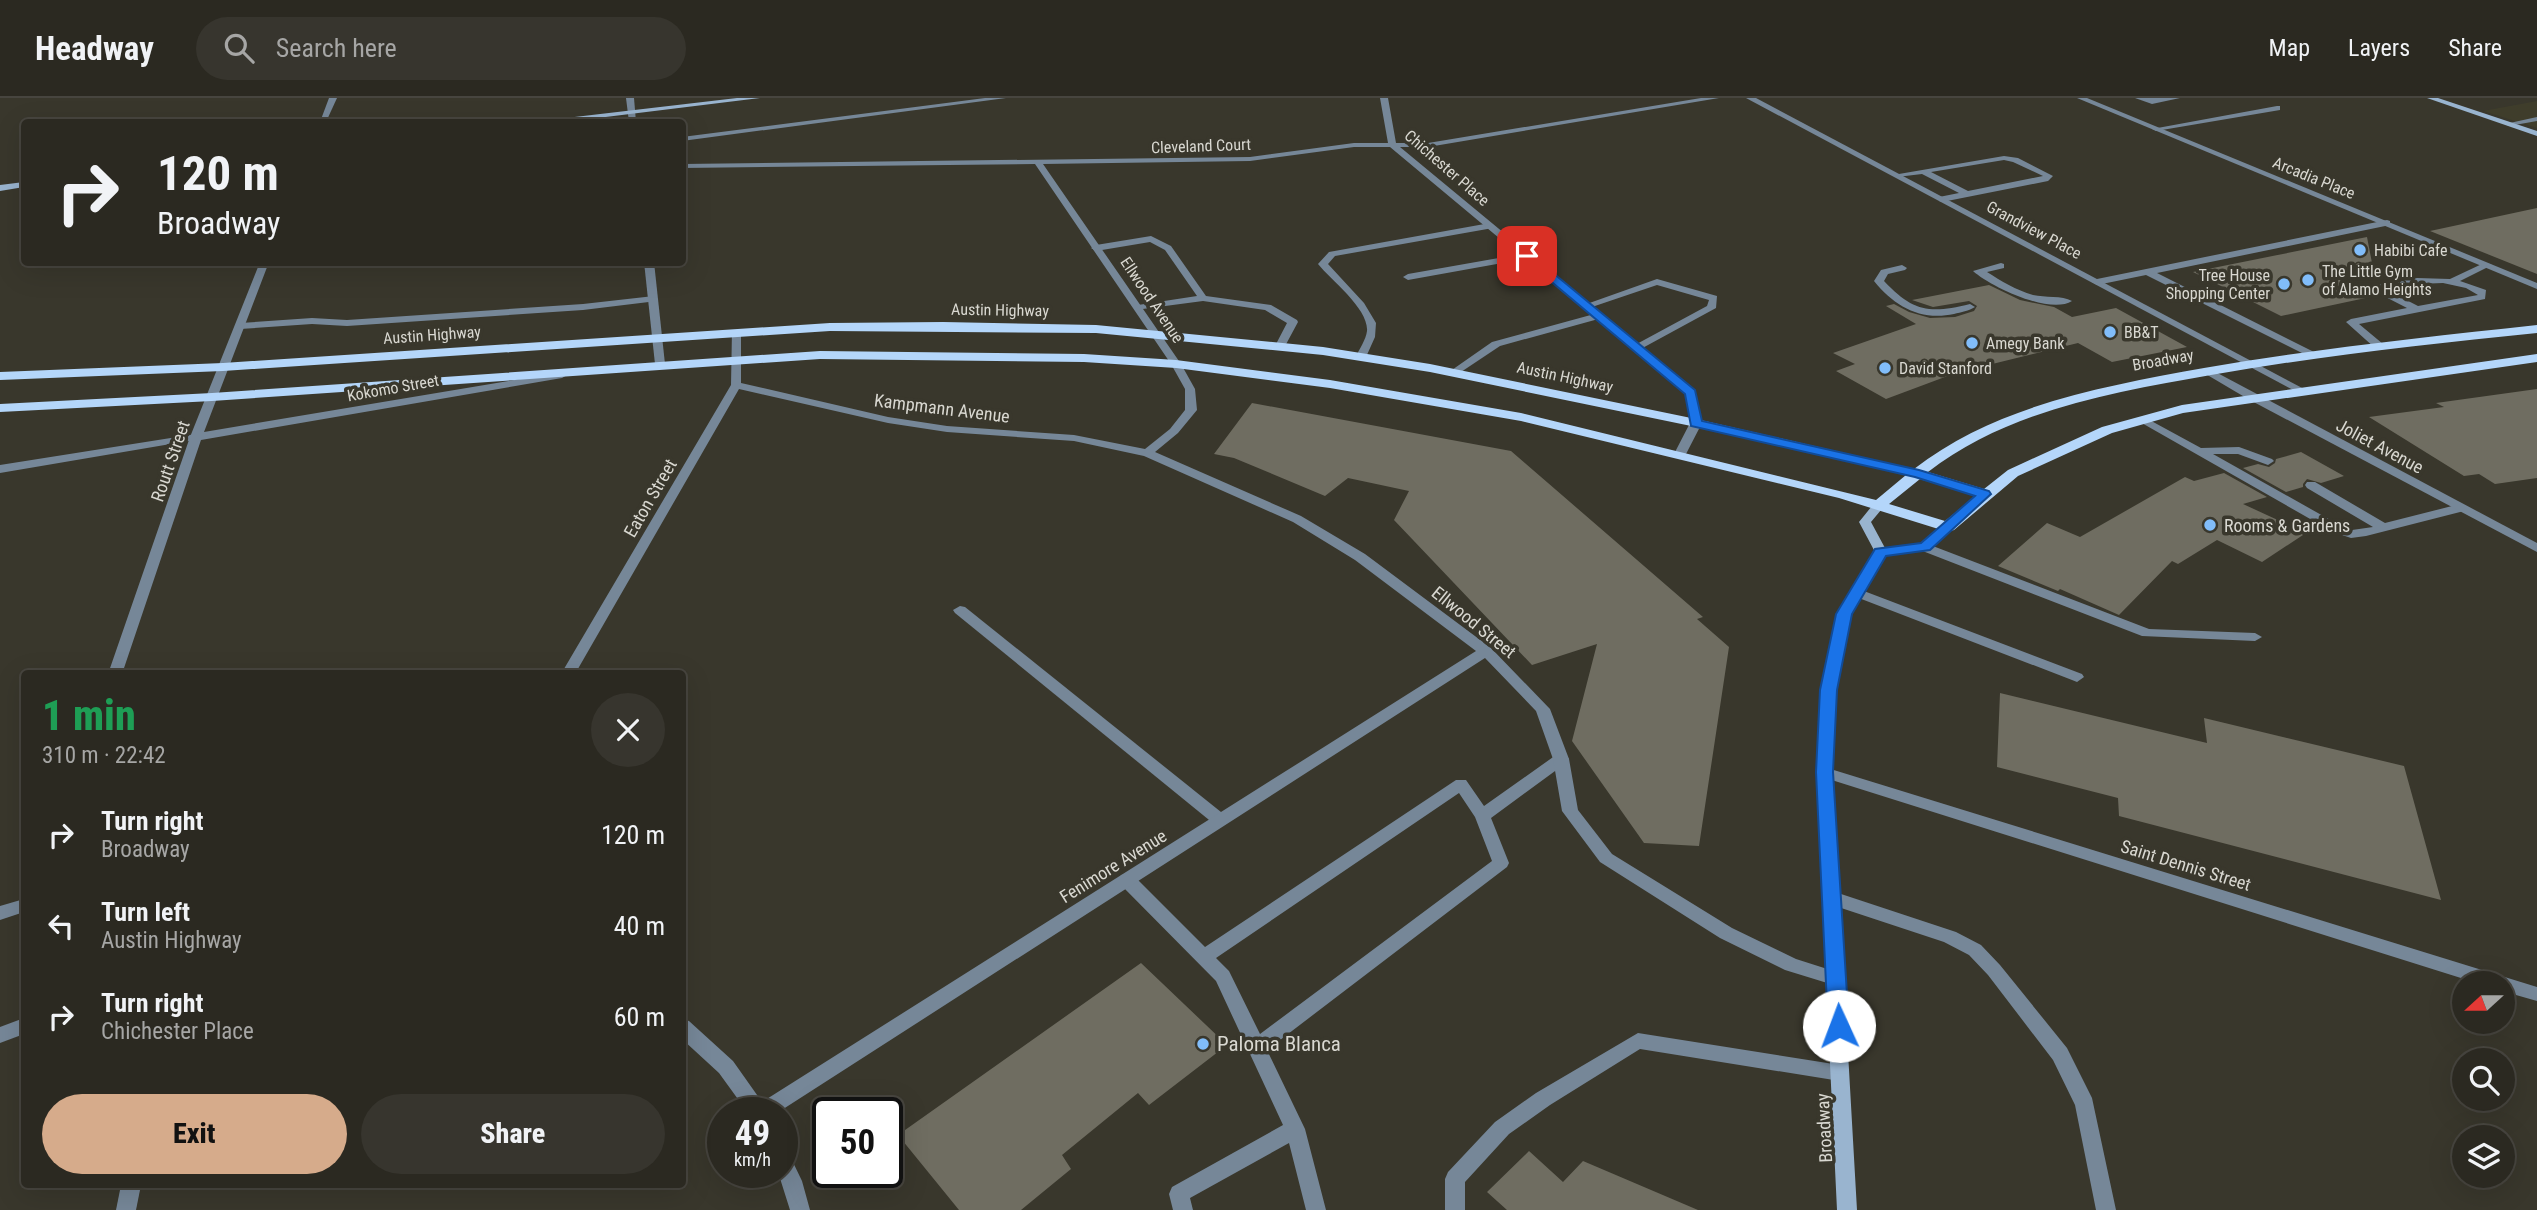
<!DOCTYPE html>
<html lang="en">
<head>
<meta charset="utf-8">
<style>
  body { margin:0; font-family:"Roboto Condensed",sans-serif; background:#37352e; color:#f1f3f6; height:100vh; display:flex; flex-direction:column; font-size:26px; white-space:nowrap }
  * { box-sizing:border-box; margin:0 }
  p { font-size:23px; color:#a6a6a5 }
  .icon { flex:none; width:38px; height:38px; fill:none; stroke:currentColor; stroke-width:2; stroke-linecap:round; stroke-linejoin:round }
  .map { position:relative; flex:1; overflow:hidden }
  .side { position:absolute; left:21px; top:572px; width:665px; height:518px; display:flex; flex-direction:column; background:#2b2921; border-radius:7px; box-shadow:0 7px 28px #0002,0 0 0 2px #47453f }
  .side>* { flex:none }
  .top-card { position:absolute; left:21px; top:21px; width:665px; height:147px; border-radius:7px; box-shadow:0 7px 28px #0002,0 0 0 2px #47453f; background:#2b2921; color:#f1f3f6; overflow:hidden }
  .needle { width:46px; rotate:249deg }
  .controls { position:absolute; left:2452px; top:873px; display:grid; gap:14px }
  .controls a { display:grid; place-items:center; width:63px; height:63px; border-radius:50%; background:#2b2921; box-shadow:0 7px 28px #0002,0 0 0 2px #47453f; font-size:35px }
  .speed { position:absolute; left:707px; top:999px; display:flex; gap:14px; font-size:35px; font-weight:700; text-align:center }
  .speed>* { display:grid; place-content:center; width:91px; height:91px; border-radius:50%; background:#2b2921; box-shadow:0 7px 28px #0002,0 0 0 2px #47453f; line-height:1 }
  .speed small { font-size:18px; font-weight:400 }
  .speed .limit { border:4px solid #111; border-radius:10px; background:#fff; color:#111 }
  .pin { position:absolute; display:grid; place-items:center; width:60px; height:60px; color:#fff; margin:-30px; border-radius:14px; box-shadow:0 4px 10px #0006 }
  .me { position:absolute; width:77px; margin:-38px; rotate:358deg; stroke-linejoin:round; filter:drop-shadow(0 0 5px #0008) }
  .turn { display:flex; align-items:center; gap:24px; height:147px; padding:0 21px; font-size:32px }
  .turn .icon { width:91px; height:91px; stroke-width:2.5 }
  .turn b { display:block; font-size:49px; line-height:60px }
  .round { display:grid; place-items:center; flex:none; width:74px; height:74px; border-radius:37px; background:#37352e }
  .overview { display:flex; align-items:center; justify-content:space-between; height:119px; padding:0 21px }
  h1 { font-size:42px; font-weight:800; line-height:52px; color:#1e9e55 }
  .primary-button { display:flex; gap:14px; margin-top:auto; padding:14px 21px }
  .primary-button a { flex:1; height:80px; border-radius:42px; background:#d6ab8b; color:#111; font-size:28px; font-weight:800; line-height:80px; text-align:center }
  .primary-button a+a { background:#37352e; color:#f1f3f6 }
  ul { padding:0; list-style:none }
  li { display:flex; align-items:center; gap:21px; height:91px; padding:0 21px }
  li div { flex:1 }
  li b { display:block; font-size:26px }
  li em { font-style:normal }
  header { display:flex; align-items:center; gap:42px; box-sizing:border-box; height:98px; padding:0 35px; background:#2b2921; border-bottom:2px solid #47453f }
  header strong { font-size:33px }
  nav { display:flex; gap:38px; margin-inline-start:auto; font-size:24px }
  .search { width:490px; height:63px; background:#37352e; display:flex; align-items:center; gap:18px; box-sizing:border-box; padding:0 24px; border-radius:38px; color:#a6a6a5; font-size:26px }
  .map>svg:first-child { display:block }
  .built { fill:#3f3d2b }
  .building { fill:#6f6d61 }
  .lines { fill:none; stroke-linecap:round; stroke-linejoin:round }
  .lane { fill:#768798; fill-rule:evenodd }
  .street { fill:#768798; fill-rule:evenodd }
  .secondary { fill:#99b4cf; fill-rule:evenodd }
  .primary { fill:#b4d6fa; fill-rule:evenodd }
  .route { fill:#1a73e8; stroke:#114b97; stroke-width:2 }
  .poi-dot { fill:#81bdfa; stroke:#39372c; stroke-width:2.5 }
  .labels { text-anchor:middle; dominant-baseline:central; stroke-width:7; stroke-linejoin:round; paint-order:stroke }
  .far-street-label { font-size:16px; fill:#d9d8d1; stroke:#39372c }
  .far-poi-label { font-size:16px; fill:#d9d8d1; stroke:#39372c; text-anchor:start }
  .street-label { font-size:18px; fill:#d9d8d1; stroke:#39372c }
  .poi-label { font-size:18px; fill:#d9d8d1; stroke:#39372c; text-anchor:start }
  .near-poi-label { font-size:21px; fill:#d9d8d1; stroke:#39372c; text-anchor:start }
</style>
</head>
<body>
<header>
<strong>Headway</strong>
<div class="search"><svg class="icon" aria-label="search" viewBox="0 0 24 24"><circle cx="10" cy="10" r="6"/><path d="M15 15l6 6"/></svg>Search here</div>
<nav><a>Map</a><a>Layers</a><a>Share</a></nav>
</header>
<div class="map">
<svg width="2537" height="1112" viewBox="0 0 2537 1112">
  <rect width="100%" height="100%" fill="#39372c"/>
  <polygon class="built" points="2537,3 2537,30 2483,13"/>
  <g class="building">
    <polygon points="2537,110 2537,176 2430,133"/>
    <polygon points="2367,139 2372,165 2326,175 2375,198 2281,218 2193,174"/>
    <polygon points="1989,187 2020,202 2054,209 2072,219 2116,210 2187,249 2112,264 2078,245 1980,269 1977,267 1886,301 1836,273 1855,266 1833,255 1916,226 1886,208 1894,206 1909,214 1930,220 1955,219 1974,213 1977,208 1969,203 1933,209 1912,202"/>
    <polygon points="2537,291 2537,380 2495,386 2479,376 2464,378 2369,319 2444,309 2436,305"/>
    <polygon points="1252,305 1511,353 1703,519 1697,521 1729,549 1699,748 1644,745 1572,643 1597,546 1532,567 1394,422 1409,393 1348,380 1325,398 1234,360 1214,356"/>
    <polygon points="2301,354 2344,378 2321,385 2307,381 2303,386 2303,389 2286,394 2243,370 2258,366 2269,369 2275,365 2276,361"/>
    <polygon points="2224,375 2267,399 2243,406 2306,435 2262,464 2217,442 2178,466 2172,463 2119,517 2060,491 2058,493 1998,468 2047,425 2080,439 2185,379 2194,383"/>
    <polygon points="2000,595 2207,645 2204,620 2404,668 2441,802 2119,718 2118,700 1997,669"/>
    <polygon points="1141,865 1227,947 1149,1007 1138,995 1062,1057 1071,1071 1021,1112 959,1112 898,1037"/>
    <polygon points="1529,1053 1563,1084 1583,1063 1698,1112 1507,1112 1487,1094"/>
  </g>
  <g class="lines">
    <g class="lane">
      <polygon points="985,0 1006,0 682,43 682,39"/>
      <polygon points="2135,0 2180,0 2152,6"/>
      <polygon points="2277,8 2280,8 2280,12 2156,33 2152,31"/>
      <polygon points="2537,19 2537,23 2509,28 2505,26"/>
      <path d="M2004,58L2018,60L2053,78L2048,83L1942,104L1939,103V99L1959,95L1922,76L1897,79L1893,77ZM2004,62L2013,64L2043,78L1968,93L1931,74Z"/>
      <polygon points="2387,122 2390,123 2390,127 2157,175 2316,255 2317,257 2312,260 2146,177 2097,187 2092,184 2097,181"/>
      <path d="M1490,125L1494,128L1493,130L1335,158L1328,166L1364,205L1376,225L1375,239L1366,259L1361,262L1357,261L1356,259C1359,251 1366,242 1367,233C1369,211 1331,182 1318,166L1329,154Z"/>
      <polygon points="1151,138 1171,148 1206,198 1271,207 1297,222 1298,224 1284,250 1276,250 1275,248 1287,225 1265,212 1203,203 1135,212 1135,208 1138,207 1197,198 1165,152 1150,144 1096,153 1091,150 1096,147"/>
      <polygon points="1527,155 1530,156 1530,160 1408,182 1403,179 1408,176"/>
      <path d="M2001,165L2004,166V170L1987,174C2001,183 2016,192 2033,197C2045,200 2062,197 2072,203C2050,217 1991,189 1973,173Z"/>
      <path d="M2484,165L2492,167L2460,183L2486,192L2485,201L2359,226L2383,246V250H2375L2346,224L2351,221L2407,210L2372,192V188L2417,180L2450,181ZM2443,185L2466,190L2478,197L2418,208L2385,191L2417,186Z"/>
      <path d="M1902,167L1907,170L1905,172L1888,176L1884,183C1913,214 1930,216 1970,206L1975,209C1969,213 1961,214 1954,216C1921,223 1895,209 1874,183L1881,172Z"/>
      <polygon points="1657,181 1717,198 1716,210 1637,253 1632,250 1633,248 1707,208 1709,202 1657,187 1589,210 1581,208"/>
      <polygon points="654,198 657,199 657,203 583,212 347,228 312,226 240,231 235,228 240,225 312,220 347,222 583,206"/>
      <polygon points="1598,215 1602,216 1602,220 1500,248 1458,276 1450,276 1449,274 1492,244"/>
      <polygon points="2144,319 2201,350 2239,349 2272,361 2274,363 2268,367 2238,356 2213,356 2341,428 2352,432 2373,429 2307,390 2305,387 2307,384 2315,384 2385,425 2460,406 2466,410 2464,413 2366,438 2351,440 2333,434 2140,324 2138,322"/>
      <polygon points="196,336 200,337 200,341 0,375 0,367"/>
      <polygon points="1925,445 2149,531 2255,535 2262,539 2255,543 2142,538 1920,452 1919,449"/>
      <polygon points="1856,490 2082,576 2084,579 2077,584 2072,582 1851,497 1849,494 1851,491"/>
      <polygon points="960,508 965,509 1226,718 1228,722 1226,726 1214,726 955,515 953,512"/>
      <path d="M1561,656L1566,657L1569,661L1566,665L1491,720L1509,765L1507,769L1267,952L1305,1031L1326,1112H1306L1289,1045L1190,1100L1193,1112H1173L1169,1096L1172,1089L1283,1027L1216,883L1121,787L1119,782L1121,777L1127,776L1133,777L1205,849L1456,682H1466L1484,708L1556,657ZM1459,695L1475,719L1492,763L1260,936L1229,873L1216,860Z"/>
      <polygon points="1832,793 1956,834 1981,847 2000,867 2067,950 2092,1000 2116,1112 2096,1112 2075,1007 2053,962 1988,877 1969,857 1944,844 1826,805 1824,800 1826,795"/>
      <polygon points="24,801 24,814 0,822 0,808"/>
      <polygon points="1638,935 1840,967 1847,969 1849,975 1847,981 1840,983 1640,951 1550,1007 1509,1036 1465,1084 1465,1112 1445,1112 1445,1081 1448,1074 1495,1024 1536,995"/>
      <polygon points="121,1087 141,1087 136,1112 116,1112"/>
    </g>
    <g class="street">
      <polygon points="329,0 337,0 326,24 320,24"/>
      <polygon points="626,0 634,0 636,24 629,24"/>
      <polygon points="1380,0 1388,0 1396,45 1428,45 1701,0 1719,0 1428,49 1400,49 1695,293 1702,325 1686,356 1680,359 1674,356 1690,325 1686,296 1390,49 1354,49 1250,63 1043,66 1181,266 1195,291 1197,312 1178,335 1155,354 1301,418 1365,456 1491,550 1550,611 1569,661 1578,712 1612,756 1732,830 1796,861 1843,876 1846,881 1843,886 1837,888 1785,872 1720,840 1600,764 1562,713 1553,661 1536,613 1485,560 777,1015 748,1015 719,975 682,941 682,921 689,923 733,963 762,1004 1476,553 1355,462 1293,424 1144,358 1074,343 947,334 888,325 739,291 575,576 561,576 731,287 732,232 741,234 741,285 888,319 947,328 1074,337 1145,351 1170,331 1185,312 1185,291 1171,266 1035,66 682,70 682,66 1250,59 1354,45 1388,45"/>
      <polygon points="1746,0 1756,0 2306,292 2305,294 2297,294"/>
      <polygon points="2077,0 2087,0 2537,185 2537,191"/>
      <polygon points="260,164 269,164 204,334 562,274 567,277 562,280 201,342 122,576 108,576 190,339"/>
      <polygon points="644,164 654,164 665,266 660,269 655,266"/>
      <polygon points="2208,270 2537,445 2537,454 2248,301 2204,275 2204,271"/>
      <polygon points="1824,669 2537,889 2537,903 2502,893 2502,886 2480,886 1819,678 1816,674 1819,670"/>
      <polygon points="24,920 24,936 0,945 0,929"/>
      <polygon points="782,1053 789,1056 802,1083 810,1112 790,1112 778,1074 782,1074"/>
    </g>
    <g class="secondary">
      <polygon points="737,0 760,0 565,24 545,24 549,22"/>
      <polygon points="2427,0 2438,0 2537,33 2537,38"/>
      <polygon points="24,84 24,89 0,93 0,87"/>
      <polygon points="1880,402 1886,406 1871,424 1885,450 1921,446 1944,426 1948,425 1954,429 1930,452 1885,457 1851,516 1836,591 1832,674 1857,1112 1837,1112 1816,674 1822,591 1837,516 1875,454 1859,424 1876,403"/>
    </g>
    <path class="primary" d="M943,224L1096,227L1323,249L1430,266L1696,321L1914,371C1996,307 2105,288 2204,270C2314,251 2426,239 2537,227V235C2428,246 2319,258 2211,277C2114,294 2008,312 1928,374L1984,391L2008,372L2102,329L2182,307L2537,256V264L2183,315L2112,335L2018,378L1954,432L1948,434L1839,400L1521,323L1330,290L1176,270L1084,264L820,261L212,303L0,314V306L212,295L820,253L1084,256L1176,262L1330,282L1521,315L1876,402L1906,377L1696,329L1430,274L1323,257L1096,235L830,233L223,273L0,282V274L223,265L830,225ZM1920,381L1976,398L1945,423L1889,406Z"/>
  </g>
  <polygon class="route" points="1523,156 1530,156 1695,292 1702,323 1919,372 1989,393 1991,396 1930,452 1886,458 1852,516 1837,592 1833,674 1849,928 1846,934 1839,937 1831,934 1828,928 1816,674 1820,592 1836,516 1875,451 1921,445 1975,398 1915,379 1691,328 1685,296 1523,160"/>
  <g class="poi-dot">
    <circle cx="2360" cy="152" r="7"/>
    <circle cx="2308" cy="182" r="7"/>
    <circle cx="2284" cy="186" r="7"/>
    <circle cx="2110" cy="234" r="7"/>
    <circle cx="1972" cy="245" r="7"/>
    <circle cx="1885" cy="270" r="7"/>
    <circle cx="2210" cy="427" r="7"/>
    <circle cx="1203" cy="946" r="7"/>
  </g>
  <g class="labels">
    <g class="far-street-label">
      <text transform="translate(1201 48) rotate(-2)">Cleveland Court</text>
      <text transform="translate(1447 70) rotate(41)">Chichester Place</text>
      <text transform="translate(2314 80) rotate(22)">Arcadia Place</text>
      <text transform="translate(2034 132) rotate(28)">Grandview Place</text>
      <text transform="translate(1152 202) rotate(56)">Ellwood Avenue</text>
      <text transform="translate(1000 212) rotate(1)">Austin Highway</text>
      <text transform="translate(432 237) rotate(-4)">Austin Highway</text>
      <text transform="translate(2163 262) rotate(-10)">Broadway</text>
      <text transform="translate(1565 279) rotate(12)">Austin Highway</text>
      <text transform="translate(393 290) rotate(-10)">Kokomo Street</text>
    </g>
    <g class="far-poi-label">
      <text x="2374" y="152">Habibi Cafe</text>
      <text x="2322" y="173">The Little Gym<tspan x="2322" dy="18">of Alamo Heights</tspan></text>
      <text x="2270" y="177" text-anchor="end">Tree House<tspan x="2270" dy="18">Shopping Center</tspan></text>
      <text x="2124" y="234">BB&amp;T</text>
      <text x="1986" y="245">Amegy Bank</text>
      <text x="1899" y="270">David Stanford</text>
    </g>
    <g class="street-label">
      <text transform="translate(942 310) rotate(7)">Kampmann Avenue</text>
      <text transform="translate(2380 348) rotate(28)">Joliet Avenue</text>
      <text transform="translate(170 363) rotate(-71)">Routt Street</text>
      <text transform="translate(650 400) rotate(-60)">Eaton Street</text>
      <text transform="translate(1474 524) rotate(39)">Ellwood Street</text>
      <text transform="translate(2186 767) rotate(17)">Saint Dennis Street</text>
      <text transform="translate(1113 768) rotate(-32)">Fenimore Avenue</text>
      <text transform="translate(1824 1030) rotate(-93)">Broadway</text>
    </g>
    <g class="poi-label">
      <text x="2224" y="427">Rooms &amp; Gardens</text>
    </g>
    <g class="near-poi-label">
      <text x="1217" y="946">Paloma Blanca</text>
    </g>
  </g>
</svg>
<div class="controls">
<a><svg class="needle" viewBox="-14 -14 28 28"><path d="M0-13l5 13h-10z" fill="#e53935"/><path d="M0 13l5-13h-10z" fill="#a6a6a5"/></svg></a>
<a><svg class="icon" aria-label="search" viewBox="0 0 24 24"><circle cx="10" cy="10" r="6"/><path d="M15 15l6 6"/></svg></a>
<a><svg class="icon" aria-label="layers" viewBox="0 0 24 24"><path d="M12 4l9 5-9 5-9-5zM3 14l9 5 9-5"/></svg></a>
</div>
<div class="speed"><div>49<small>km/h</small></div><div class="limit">50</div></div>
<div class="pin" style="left:1527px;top:158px;background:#d93025"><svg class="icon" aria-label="arrive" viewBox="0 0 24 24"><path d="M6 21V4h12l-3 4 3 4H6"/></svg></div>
<svg class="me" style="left:1839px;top:928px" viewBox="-20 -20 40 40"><circle r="19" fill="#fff"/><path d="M0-13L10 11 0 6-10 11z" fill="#1a73e8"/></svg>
<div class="top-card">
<div class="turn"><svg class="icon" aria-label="right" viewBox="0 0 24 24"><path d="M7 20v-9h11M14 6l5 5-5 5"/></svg><div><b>120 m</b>Broadway</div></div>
</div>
<section class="side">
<div class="overview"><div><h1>1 min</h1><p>310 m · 22:42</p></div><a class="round"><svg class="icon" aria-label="close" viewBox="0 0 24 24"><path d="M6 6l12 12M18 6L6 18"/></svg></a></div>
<ul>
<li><svg class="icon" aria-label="right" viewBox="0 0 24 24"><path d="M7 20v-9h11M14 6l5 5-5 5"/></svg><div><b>Turn right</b><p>Broadway</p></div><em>120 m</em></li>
<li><svg class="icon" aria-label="left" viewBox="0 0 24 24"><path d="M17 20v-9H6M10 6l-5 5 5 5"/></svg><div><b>Turn left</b><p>Austin Highway</p></div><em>40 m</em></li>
<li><svg class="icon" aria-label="right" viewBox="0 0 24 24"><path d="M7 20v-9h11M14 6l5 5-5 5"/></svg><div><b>Turn right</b><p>Chichester Place</p></div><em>60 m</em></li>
</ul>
<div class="primary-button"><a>Exit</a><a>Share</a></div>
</section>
</div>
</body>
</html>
